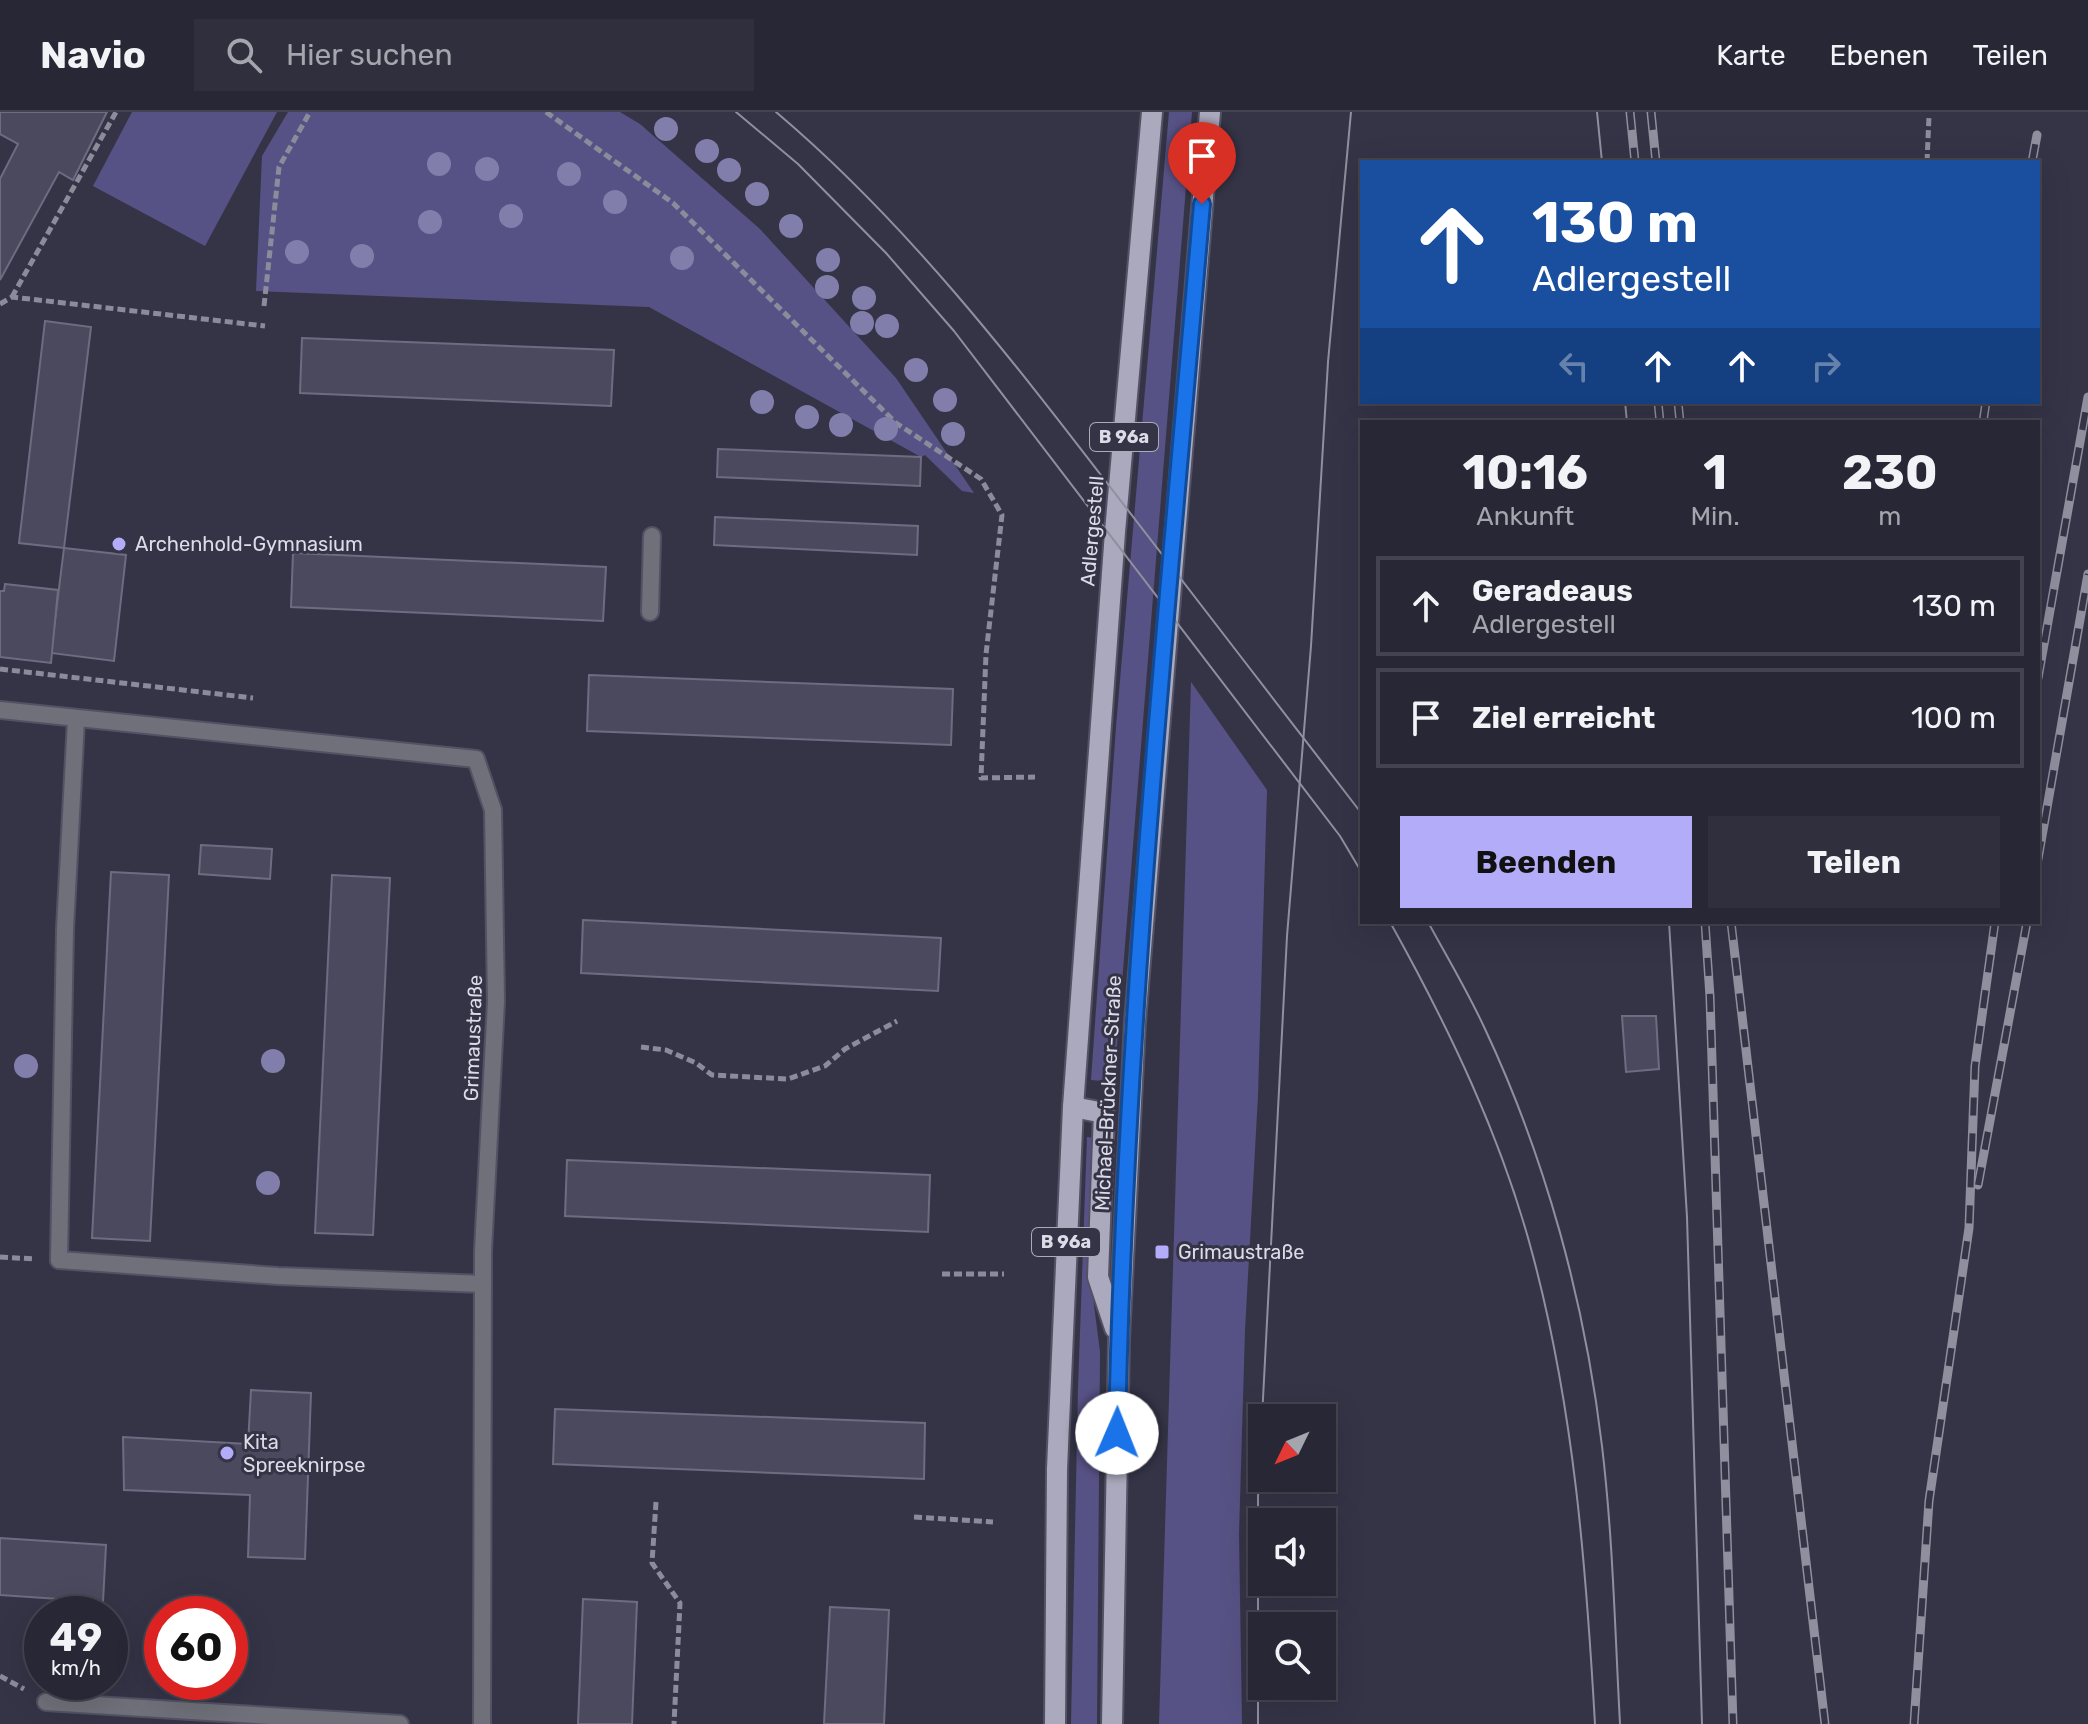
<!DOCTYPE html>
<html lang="de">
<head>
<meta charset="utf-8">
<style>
  body { margin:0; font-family:Rubik,sans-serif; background:#302f3d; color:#f1f3f6; height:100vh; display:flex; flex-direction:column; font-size:30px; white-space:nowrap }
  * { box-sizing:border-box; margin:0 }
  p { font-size:26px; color:#a5a5ad }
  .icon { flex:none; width:44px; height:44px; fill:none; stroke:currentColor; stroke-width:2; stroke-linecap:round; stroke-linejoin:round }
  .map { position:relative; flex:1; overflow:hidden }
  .details { position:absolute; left:1360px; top:308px; width:680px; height:504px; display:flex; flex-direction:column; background:#282735; border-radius:0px; box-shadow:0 8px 32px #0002,0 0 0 2px #444450 }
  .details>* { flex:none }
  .hud { position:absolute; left:1360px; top:48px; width:680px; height:244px; border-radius:0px; box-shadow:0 8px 32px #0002,0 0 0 2px #444450; background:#1a4fa0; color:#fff; overflow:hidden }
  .needle { width:52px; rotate:227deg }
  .fabs { position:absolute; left:1248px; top:1292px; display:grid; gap:16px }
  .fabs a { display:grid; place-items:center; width:88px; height:88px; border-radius:0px; background:#282735; box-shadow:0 8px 32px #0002,0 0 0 2px #444450; font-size:40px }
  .speed { position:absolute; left:24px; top:1484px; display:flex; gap:16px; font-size:40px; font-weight:700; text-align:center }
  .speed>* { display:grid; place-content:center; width:104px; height:104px; border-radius:50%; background:#282735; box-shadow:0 8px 32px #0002,0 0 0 2px #444450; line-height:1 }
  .speed small { font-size:20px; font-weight:400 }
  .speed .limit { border:12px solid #d22; background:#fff; color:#111 }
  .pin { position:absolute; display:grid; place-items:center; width:68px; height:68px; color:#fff; margin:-82px -34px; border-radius:50% 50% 50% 0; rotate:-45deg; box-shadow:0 0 8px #0007 }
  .pin .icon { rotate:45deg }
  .me { position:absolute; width:88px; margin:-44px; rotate:1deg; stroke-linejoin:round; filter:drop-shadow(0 0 6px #0008) }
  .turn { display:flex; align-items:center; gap:28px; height:168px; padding:0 40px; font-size:36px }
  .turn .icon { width:104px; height:104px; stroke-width:2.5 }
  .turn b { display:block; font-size:56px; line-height:68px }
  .lanes { display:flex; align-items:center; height:76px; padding:0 40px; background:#0003; justify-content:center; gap:40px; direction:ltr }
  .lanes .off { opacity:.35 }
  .eta { display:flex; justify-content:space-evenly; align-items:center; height:136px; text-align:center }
  .eta b { font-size:48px; font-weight:700; line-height:56px }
  .cta { display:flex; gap:16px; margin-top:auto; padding:16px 40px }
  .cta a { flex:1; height:92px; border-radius:0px; background:#b3adf9; color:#111; font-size:32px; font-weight:700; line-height:92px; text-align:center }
  .cta a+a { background:#302f3d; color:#f1f3f6 }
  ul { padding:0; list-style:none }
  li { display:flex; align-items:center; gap:24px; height:100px; margin:0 16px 12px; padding:0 24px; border:4px solid #444450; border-radius:0px }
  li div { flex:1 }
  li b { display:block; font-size:30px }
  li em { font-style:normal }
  header { display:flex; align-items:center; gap:48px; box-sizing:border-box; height:112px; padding:0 40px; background:#282735; border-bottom:2px solid #444450 }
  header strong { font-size:38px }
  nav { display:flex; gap:44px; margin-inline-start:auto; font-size:28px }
  .search { width:560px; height:72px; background:#302f3d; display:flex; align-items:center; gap:20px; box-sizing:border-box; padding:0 28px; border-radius:0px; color:#a5a5ad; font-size:30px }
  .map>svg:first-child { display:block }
  .green { fill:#575285 }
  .building { fill:#4a495e; stroke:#6d6c82; stroke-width:2 }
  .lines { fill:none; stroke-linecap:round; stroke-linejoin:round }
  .service-casing { stroke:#535264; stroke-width:20 }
  .minor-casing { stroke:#535264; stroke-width:20 }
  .primary-casing { stroke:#535264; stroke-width:24 }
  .path { stroke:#8c8b9b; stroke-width:5; stroke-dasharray:8 4; stroke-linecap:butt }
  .service { stroke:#70707a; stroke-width:16 }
  .minor { stroke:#70707a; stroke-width:16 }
  .primary { stroke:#aaa9bd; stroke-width:20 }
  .tram { stroke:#8f8f9e; stroke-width:2 }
  .rail-casing { stroke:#8f8f9e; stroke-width:9 }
  .rail { stroke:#353447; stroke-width:6; stroke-dasharray:18; stroke-linecap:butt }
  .tree { fill:#817eab }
  .route-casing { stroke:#114b97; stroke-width:20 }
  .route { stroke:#1a73e8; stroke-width:14 }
  .poi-dot { fill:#b3adf9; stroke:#353447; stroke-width:3 }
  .labels { text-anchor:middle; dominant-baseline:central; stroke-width:6; stroke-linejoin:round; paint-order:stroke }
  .shield { fill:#353447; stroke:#aaaab8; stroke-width:2 }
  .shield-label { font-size:18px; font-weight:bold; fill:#dcdce8 }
  .street-label { font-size:20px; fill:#dcdce8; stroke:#353447 }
  .poi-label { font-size:20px; fill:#dcdce8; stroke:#353447; text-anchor:start }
</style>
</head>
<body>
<header>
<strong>Navio</strong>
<div class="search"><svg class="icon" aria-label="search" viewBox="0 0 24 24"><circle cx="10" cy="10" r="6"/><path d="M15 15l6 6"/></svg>Hier suchen</div>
<nav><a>Karte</a><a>Ebenen</a><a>Teilen</a></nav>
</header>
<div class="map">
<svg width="2088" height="1612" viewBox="0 0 2088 1612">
  <rect width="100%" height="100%" fill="#353447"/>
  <g class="green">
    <polygon points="132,0 277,0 205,134 93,74"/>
    <polygon points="288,0 620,0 640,12 760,117 896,266 974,381 962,379 925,343 921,345 649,195 256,179 262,44"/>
    <polygon points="1169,0 1192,0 1114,970 1091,968 1116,615"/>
    <polygon points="1191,570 1267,678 1258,983 1245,1218 1239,1422 1242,1612 1159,1612"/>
    <polygon points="1087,1025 1096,1026 1090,1162 1100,1240 1097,1612 1071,1612 1078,1276"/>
  </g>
  <g class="building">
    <polygon points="0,0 107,0 73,68 59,60 0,168 0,67 18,32 0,22"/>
    <polygon points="45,209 91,215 64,436 19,431"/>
    <polygon points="302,226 614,238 611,294 300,281"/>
    <polygon points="718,337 921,345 920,374 717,365"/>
    <polygon points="715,405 918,414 917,443 714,433"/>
    <polygon points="64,436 126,443 114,549 51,541"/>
    <polygon points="293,441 606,455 603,509 291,495"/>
    <polygon points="5,472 58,478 51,551 0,545 0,479 4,479"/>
    <polygon points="589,563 953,577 951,633 587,619"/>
    <polygon points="201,733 272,737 270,767 199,762"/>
    <polygon points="111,760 169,763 150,1129 92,1126"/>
    <polygon points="332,763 390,766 373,1123 315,1121"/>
    <polygon points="583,808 941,826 938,879 581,861"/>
    <polygon points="1622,904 1656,904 1659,957 1626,960"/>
    <polygon points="567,1048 930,1063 928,1120 565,1104"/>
    <polygon points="251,1278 311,1281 305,1447 248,1445 250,1383 124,1378 123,1325 248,1332"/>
    <polygon points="555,1297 925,1311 924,1367 553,1352"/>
    <polygon points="0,1426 106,1433 103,1490 0,1483"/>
    <polygon points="583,1487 637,1490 632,1612 578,1612"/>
    <polygon points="830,1495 889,1498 884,1612 824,1612"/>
  </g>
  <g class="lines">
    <g class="service-casing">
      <g id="service">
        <polyline points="650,500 652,424"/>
        <polyline points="59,1148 278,1164 483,1172"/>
      </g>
    </g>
    <g class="minor-casing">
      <g id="minor">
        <polyline points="0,598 476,647 493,698 496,889 483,1139 482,1612"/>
        <polyline points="59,1148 65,817 76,608"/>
        <polyline points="46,1590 400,1612"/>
      </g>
    </g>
    <g class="primary-casing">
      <g id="primary">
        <polyline points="1073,995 1104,1001 1098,1165 1115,1216"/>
        <polyline points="1055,1612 1057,1357 1073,995 1115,420 1152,0"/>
        <polyline points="1112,1612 1119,1228 1135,910 1210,0"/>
      </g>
    </g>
    <g class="path">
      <polyline points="546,0 673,91 896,311 981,367 1002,403 986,542 981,666 1035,665"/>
      <polyline points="1927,50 1929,4"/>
      <polyline points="12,185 116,0"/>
      <polyline points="0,192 12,185 265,214"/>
      <polyline points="264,194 279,55 310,0"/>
      <polyline points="0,557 253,586"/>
      <polyline points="641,935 666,938 696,951 712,963 788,967 825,954 845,937 897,909"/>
      <polyline points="0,1145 35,1147"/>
      <polyline points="942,1162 1004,1162"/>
      <polyline points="656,1390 652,1451 680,1491 674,1612"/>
      <polyline points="914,1405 993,1410"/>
      <polyline points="0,1564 24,1577"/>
    </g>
    <use href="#service" class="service"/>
    <use href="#minor" class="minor"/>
    <use href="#primary" class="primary"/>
    <g class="tram">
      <polyline points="736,0 798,52 886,141 954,219 1340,724 1362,761"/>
      <path d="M776,0C906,110 1011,246 1114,380C1197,487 1279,595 1362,702"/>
      <polyline points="1597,0 1602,50"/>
      <polyline points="1625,290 1627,310"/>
      <path d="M1390,810C1449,916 1502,1026 1533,1144C1574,1298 1586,1454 1595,1612"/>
      <path d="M1428,810C1447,845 1468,880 1485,917C1546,1047 1585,1191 1602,1334C1613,1426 1615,1520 1620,1612"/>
      <polyline points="1669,810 1687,1105 1702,1612"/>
      <polyline points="1262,1306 1287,824 1311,534 1328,250 1351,0"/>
      <polyline points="1258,1612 1258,1385 1262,1308"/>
    </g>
    <g class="rail-casing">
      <g id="rail">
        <polyline points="1630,0 1635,50"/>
        <polyline points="1651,0 1656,50"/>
        <polyline points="2032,50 2037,23"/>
        <polyline points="1658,290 1660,310"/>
        <polyline points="1678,290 1680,310"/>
        <polyline points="1983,310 1986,290"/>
        <polyline points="2038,566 2088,285"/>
        <polyline points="2038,747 2088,462"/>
        <polyline points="1705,810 1710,885 1733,1612"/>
        <polyline points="1731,810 1825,1612"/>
        <polyline points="1978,1073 2027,810"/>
        <polyline points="1914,1612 1929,1389 1969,1116 1975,954 1995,810"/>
      </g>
    </g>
    <use href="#rail" class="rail"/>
  </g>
  <g class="tree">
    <circle cx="666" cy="17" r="12"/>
    <circle cx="707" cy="39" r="12"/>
    <circle cx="439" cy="52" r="12"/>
    <circle cx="487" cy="57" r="12"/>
    <circle cx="729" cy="58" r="12"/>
    <circle cx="569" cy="62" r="12"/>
    <circle cx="757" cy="82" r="12"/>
    <circle cx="615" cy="90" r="12"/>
    <circle cx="511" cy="104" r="12"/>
    <circle cx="430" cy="110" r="12"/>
    <circle cx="791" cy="114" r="12"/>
    <circle cx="297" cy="140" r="12"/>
    <circle cx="362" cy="144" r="12"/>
    <circle cx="682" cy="146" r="12"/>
    <circle cx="828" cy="148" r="12"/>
    <circle cx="827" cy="175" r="12"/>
    <circle cx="864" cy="186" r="12"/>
    <circle cx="862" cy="211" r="12"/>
    <circle cx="887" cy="214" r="12"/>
    <circle cx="916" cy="258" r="12"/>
    <circle cx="945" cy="288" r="12"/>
    <circle cx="762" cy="290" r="12"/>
    <circle cx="807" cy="305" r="12"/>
    <circle cx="841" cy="313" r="12"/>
    <circle cx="886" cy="317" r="12"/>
    <circle cx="953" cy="322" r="12"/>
    <circle cx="273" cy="949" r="12"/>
    <circle cx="26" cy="954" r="12"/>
    <circle cx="268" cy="1071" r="12"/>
  </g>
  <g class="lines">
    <g class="route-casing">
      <path id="route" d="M1117,1321C1125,910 1167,501 1202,92"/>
    </g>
    <use href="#route" class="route"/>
  </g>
  <g class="poi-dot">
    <circle cx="119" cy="432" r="8"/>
    <rect x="1154" y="1132" width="16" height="16" rx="4"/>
    <circle cx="227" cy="1341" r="8"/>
  </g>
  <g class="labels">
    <g class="shield">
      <rect x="1090" y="311" width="68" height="28" rx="6"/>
      <rect x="1032" y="1116" width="68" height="28" rx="6"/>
    </g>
    <g class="shield-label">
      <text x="1124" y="325">B 96a</text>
      <text x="1066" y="1130">B 96a</text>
    </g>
    <g class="street-label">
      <text transform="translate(1092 419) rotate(-85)">Adlergestell</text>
      <text transform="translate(473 926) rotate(-88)">Grimaustraße</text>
      <text transform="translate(1108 981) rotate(-87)">Michael-Brückner-Straße</text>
    </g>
    <g class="poi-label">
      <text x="135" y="432">Archenhold-Gymnasium</text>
      <text x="1178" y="1140">Grimaustraße</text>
      <text x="243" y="1330">Kita<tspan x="243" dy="23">Spreeknirpse</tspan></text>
    </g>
  </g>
</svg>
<div class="fabs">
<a><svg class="needle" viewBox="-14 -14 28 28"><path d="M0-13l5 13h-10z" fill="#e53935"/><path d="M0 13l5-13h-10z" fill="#a5a5ad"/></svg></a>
<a><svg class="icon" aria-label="sound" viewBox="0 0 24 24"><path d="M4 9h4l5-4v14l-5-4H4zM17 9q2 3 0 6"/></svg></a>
<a><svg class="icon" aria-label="search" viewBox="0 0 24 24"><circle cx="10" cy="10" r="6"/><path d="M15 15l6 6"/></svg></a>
</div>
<div class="speed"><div>49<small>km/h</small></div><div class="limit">60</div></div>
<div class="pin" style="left:1202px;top:92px;background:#d93025"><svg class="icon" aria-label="arrive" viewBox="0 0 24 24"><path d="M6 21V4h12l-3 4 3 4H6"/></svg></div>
<svg class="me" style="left:1117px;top:1321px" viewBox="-20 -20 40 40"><circle r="19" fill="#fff"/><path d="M0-13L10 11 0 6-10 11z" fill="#1a73e8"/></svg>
<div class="hud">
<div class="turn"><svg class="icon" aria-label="ahead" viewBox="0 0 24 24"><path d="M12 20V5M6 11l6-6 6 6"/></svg><div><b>130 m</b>Adlergestell</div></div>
<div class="lanes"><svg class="icon off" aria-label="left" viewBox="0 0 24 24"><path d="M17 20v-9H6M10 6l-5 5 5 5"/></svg><svg class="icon" aria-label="ahead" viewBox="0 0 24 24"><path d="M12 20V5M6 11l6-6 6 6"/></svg><svg class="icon" aria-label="ahead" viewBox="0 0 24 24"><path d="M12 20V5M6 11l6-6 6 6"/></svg><svg class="icon off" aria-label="right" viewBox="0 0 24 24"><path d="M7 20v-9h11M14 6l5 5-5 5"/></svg></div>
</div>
<section class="details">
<div class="eta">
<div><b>10:16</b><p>Ankunft</p></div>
<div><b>1</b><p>Min.</p></div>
<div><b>230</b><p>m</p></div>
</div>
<ul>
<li><svg class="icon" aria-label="ahead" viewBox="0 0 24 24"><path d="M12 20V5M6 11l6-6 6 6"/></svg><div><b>Geradeaus</b><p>Adlergestell</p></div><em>130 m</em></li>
<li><svg class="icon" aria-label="arrive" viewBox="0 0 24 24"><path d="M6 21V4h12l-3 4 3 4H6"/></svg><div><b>Ziel erreicht</b></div><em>100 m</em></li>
</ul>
<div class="cta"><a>Beenden</a><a>Teilen</a></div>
</section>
</div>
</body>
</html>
